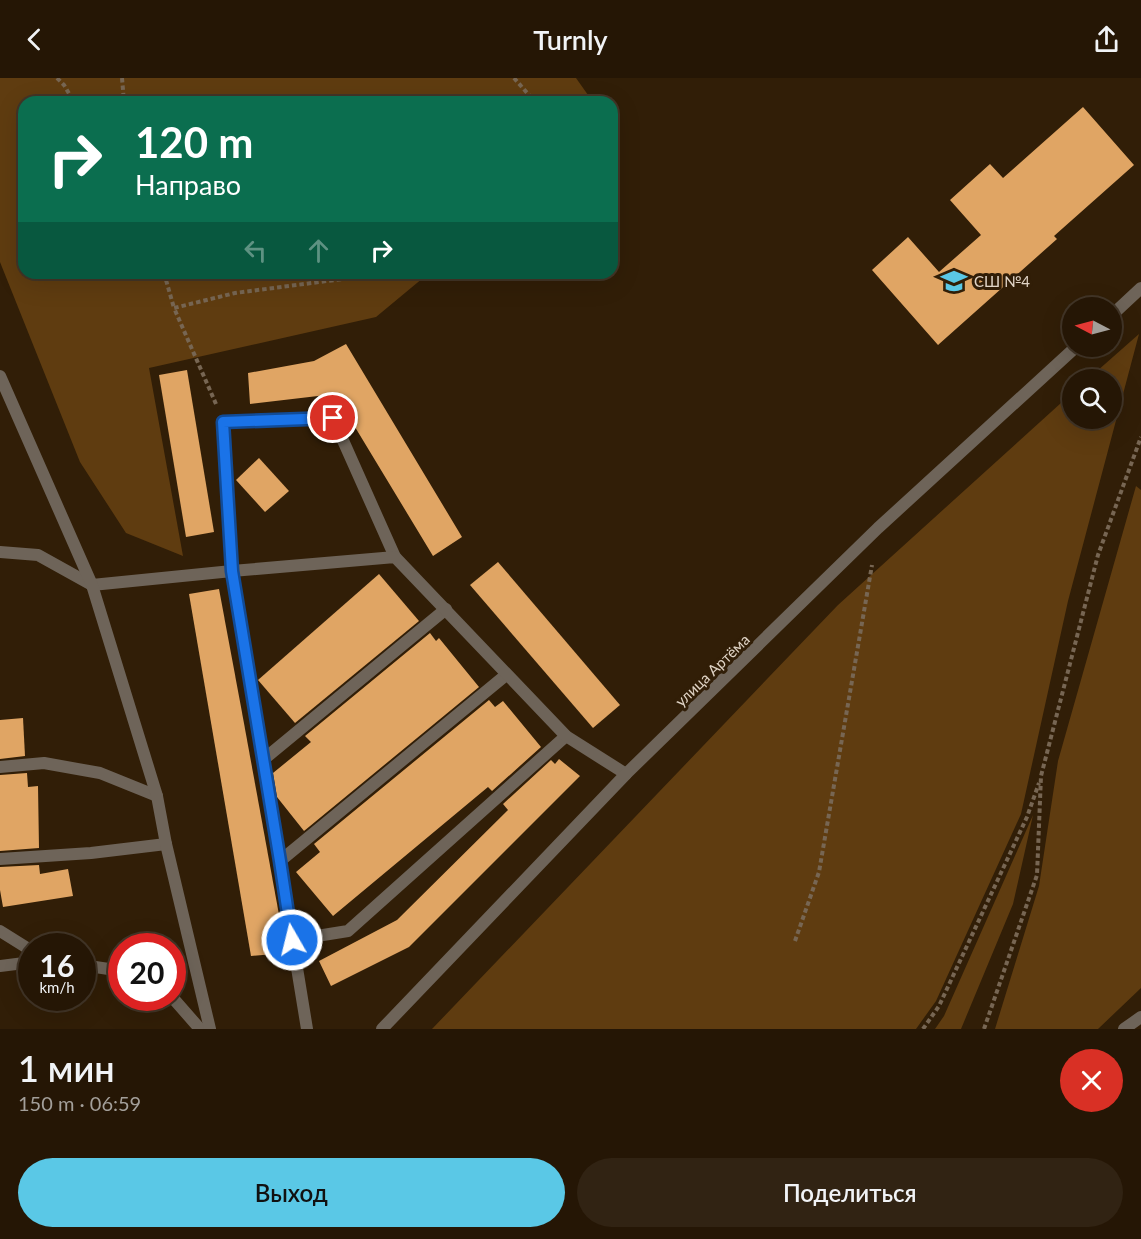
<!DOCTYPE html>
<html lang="ru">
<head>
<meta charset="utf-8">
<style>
  body { margin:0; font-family:Lato,sans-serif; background:#312313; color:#f1f3f6; height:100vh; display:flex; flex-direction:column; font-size:22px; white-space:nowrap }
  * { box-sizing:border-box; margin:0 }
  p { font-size:20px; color:#a39f9a }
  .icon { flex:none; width:33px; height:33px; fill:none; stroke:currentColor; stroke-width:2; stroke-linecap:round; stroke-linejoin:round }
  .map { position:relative; height:951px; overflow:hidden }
  .details { display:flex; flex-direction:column; background:#251605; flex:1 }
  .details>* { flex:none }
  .guide { position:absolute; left:18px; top:18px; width:600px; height:183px; border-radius:18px; box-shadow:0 6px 24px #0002,0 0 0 2px #423527; background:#0b6e4f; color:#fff; overflow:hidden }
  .needle { width:39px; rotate:276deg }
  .controls { position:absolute; left:1062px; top:219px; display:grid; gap:12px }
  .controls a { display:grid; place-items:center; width:60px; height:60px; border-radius:50%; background:#251605; box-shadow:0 6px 24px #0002,0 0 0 2px #423527; font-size:30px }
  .speed { position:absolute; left:18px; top:855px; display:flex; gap:12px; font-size:30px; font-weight:700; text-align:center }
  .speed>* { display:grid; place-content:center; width:78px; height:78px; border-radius:50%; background:#251605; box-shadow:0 6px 24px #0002,0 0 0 2px #423527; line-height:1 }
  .speed small { font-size:15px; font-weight:400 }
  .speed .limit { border:9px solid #d22; background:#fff; color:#111 }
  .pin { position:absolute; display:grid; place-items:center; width:51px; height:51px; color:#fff; margin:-26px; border:3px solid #fff; border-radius:50%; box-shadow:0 2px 6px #0007 }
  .me { position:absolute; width:66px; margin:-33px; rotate:352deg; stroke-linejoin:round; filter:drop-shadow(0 0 4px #0008) }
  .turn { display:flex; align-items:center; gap:21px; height:126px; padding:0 18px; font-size:27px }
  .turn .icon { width:78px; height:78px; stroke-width:2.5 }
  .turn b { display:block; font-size:42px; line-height:51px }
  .lanes { display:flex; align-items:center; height:57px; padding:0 18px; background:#0003; justify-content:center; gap:30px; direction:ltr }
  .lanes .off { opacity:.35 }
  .round { display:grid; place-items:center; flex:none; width:63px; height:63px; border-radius:32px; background:#312313 }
  .head { display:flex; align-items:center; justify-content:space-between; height:102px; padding:0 18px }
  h1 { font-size:36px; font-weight:600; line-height:45px }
  .cta { display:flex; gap:12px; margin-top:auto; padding:12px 18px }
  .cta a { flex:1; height:69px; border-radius:36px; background:#5ac8e6; color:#111; font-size:24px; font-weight:600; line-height:69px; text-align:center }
  .cta a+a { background:#312313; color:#f1f3f6 }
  header { display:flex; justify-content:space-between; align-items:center; height:78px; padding:0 18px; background:#251605; font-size:27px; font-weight:600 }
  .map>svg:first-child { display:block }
  .green { fill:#5f3c10 }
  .building { fill:#e0a564 }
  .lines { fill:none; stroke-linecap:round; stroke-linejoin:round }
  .path { stroke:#776653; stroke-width:4; stroke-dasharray:4.5 3; stroke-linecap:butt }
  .service { stroke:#6e6459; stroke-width:12 }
  .minor { stroke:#6e6459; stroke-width:12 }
  .tertiary { stroke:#6e6459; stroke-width:12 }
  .route-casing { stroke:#114b97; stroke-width:15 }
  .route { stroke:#1a73e8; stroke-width:10 }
  .labels { text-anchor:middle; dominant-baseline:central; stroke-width:6; stroke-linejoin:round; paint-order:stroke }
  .poi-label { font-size:15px; fill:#e0d4c6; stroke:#311e07; text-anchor:start }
  .street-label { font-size:15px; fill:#e0d4c6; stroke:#311e07 }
</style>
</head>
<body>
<header><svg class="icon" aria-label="back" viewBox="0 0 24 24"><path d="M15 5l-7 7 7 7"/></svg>Turnly<svg class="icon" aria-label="share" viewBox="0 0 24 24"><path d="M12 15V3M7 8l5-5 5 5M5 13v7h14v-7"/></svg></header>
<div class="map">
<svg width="1141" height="951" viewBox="0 0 1141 951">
  <rect width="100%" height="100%" fill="#311e07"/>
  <g class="green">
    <polygon points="0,0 576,0 593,24 24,24 24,195 429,195 376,239 149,290 183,478 126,455 80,384 0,184"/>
    <polygon points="1139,256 1068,523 1021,736 936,923 916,951 432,951 838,527 1072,315 1072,340 1112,340 1112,302 1088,301"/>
    <polygon points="1136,408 1141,412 1141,910 1098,951 995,951 1039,808 1058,683"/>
    <polygon points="1033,737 1013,826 961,951 935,951 944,938"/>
  </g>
  <g class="building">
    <polygon points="1083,29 1134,87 1054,158 1057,161 938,267 872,192 908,159 939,194 981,157 950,122 990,86 1003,100"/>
    <polygon points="346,266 462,459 433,478 335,316 250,326 248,295 314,283"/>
    <polygon points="187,292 214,454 186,459 159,297"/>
    <polygon points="259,380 289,413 265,434 236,402"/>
    <polygon points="498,484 620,627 593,650 470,507"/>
    <polygon points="379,496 419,543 295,645 258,602"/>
    <polygon points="219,511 241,629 286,875 251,878 189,516"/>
    <polygon points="430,555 436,563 439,560 479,609 304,753 277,719 273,695 311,664 305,658"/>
    <polygon points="489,622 495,629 503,623 541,669 492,713 488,709 333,838 296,794 320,774 314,766"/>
    <polygon points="23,640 25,678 0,681 0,642"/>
    <polygon points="559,681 580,698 409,869 331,908 319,883 397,842 508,732 503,726 551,682 555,686"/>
    <polygon points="27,695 28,709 38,708 39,770 0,773 0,697"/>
    <polygon points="39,787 40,796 68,791 73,818 3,829 0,812 0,789"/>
  </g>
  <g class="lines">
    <g class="path">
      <polyline points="57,0 64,7 74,24"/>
      <polyline points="122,0 124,24"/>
      <polyline points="514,0 535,24"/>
      <polyline points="164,195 174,230"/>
      <polyline points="216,326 174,230 235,215 381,196 383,195"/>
      <polyline points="795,863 819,794 872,487"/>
      <polyline points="923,951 939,928 1027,739 1039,705"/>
      <polyline points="984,951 1037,797 1041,698 1098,477 1141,359"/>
    </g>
    <g class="service">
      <polyline points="0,474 38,477 92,507 232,493 223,344 333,340 395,479"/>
      <polyline points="263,682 446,531"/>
      <polyline points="0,689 44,685 100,695 157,718"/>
      <polyline points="0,781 91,775 166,766"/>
      <polyline points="280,783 506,597"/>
      <polyline points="0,853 32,873"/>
      <polyline points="292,862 348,853 566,658"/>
      <polyline points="82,887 122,893"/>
      <polyline points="0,888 32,884"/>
      <polyline points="172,919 200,951"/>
      <polyline points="307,951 232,493 395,479 566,658 626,696"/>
    </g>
    <g class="minor">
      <polyline points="0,298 92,507 157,718 166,766 210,951"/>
      <polyline points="1124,951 1141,939"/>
    </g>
    <g class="tertiary">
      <polyline points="1112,237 1141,210"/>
      <polyline points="382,951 626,696 878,450 1077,268"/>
    </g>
  </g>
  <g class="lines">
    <g class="route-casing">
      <polyline id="route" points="292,862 280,783 232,493 223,344 333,340"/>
    </g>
    <use href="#route" class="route"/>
  </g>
  <defs>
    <g id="school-bare" transform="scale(2.07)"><path d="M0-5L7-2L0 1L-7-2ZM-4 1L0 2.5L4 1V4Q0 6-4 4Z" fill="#5ac8e6" stroke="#311e07" stroke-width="2.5" paint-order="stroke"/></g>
  </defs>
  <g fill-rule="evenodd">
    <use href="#school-bare" x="954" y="203"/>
  </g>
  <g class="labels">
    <g class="poi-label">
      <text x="974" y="203">СШ №4</text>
    </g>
    <g class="street-label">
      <text transform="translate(712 592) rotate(-44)">улица Артёма</text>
    </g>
  </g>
</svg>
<div class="controls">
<a><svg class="needle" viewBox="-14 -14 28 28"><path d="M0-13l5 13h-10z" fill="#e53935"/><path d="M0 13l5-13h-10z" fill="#a39f9a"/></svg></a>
<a><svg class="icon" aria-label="search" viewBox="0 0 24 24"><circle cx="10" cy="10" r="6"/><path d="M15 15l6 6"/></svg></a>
</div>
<div class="speed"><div>16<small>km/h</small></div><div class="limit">20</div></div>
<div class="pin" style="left:333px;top:340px;background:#d93025"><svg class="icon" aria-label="arrive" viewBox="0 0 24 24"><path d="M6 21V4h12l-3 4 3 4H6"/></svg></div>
<svg class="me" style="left:292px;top:862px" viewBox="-20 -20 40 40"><circle r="17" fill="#1a73e8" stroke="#fff" stroke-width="3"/><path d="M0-11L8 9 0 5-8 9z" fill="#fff"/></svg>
<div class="guide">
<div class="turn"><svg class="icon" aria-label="right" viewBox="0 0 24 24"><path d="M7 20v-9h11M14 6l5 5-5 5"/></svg><div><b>120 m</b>Направо</div></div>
<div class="lanes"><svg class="icon off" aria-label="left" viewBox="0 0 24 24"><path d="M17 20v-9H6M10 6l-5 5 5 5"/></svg><svg class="icon off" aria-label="ahead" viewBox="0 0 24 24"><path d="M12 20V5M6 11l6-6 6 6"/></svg><svg class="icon" aria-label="right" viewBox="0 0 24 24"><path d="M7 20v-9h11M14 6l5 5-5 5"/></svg></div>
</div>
</div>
<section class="details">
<div class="head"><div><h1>1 мин</h1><p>150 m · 06:59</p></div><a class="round" style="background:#d93025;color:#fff"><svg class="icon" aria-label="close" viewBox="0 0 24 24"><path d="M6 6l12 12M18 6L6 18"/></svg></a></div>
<div class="cta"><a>Выход</a><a>Поделиться</a></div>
</section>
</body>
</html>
